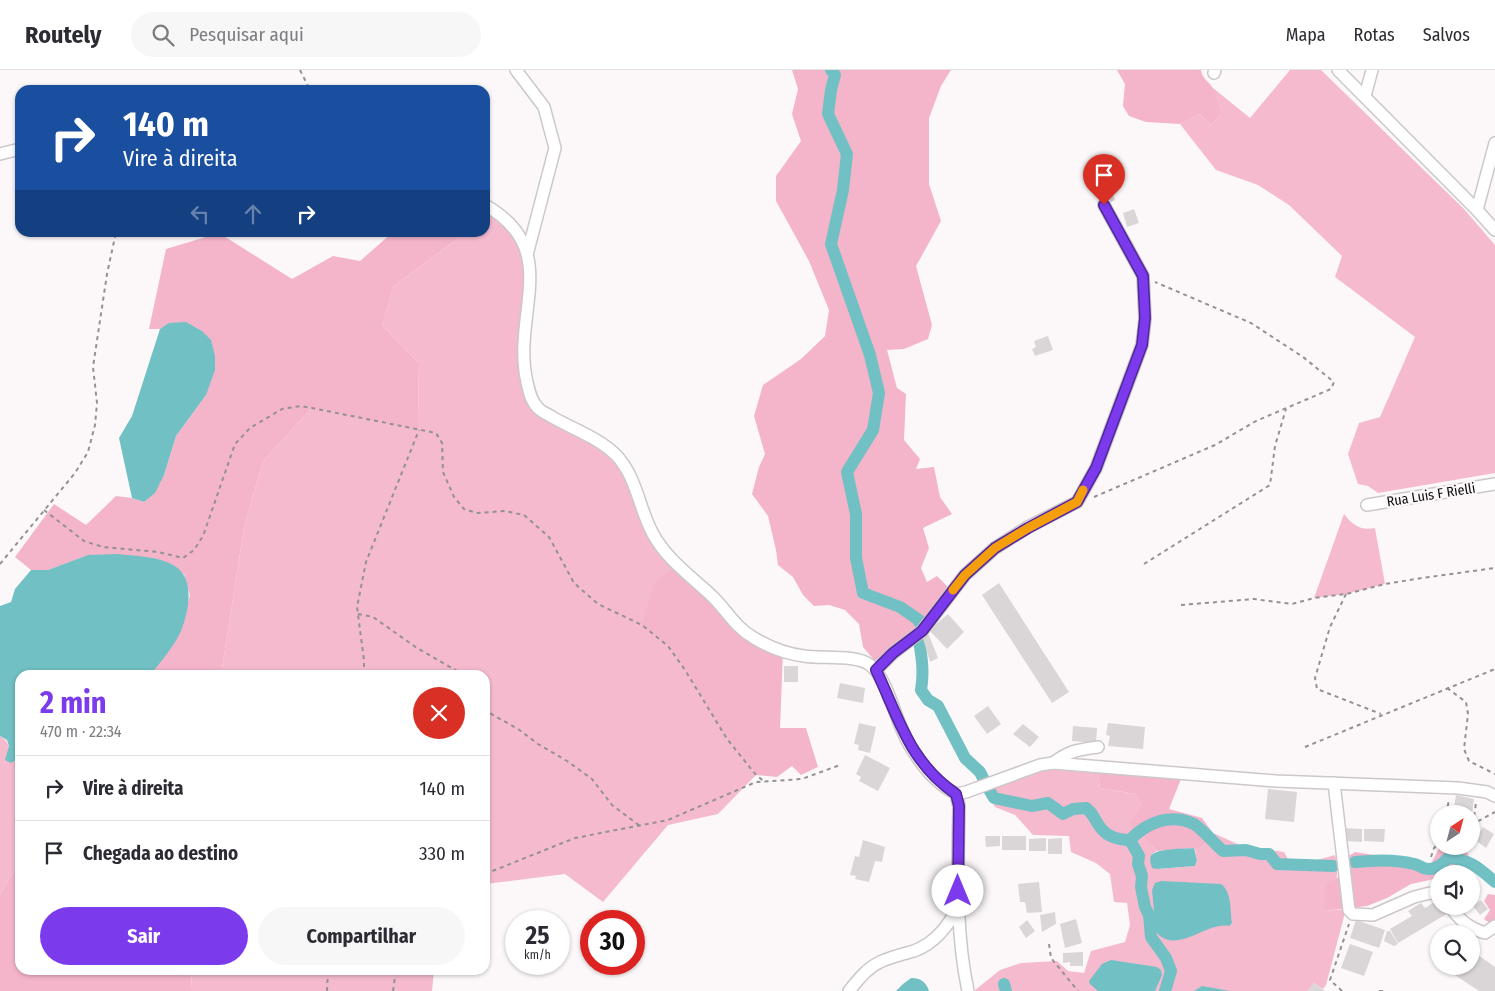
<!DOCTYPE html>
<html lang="pt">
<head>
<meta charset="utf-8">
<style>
  body { margin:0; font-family:"Fira Sans Condensed",sans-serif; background:#f7f7f7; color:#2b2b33; height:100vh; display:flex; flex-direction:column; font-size:19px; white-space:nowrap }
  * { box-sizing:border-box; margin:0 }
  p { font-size:16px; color:#7c7c81 }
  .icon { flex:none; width:28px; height:28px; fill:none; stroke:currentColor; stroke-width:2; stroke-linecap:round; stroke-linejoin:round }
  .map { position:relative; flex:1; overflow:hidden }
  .panel { position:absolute; left:15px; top:600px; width:475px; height:305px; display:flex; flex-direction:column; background:#fff; border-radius:15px; box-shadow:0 1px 4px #0004 }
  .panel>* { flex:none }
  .hud { position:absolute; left:15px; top:15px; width:475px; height:152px; border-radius:15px; box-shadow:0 1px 4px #0004; background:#1a4fa0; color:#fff; overflow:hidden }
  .needle { width:32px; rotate:36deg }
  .controls { position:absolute; left:1430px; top:735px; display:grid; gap:10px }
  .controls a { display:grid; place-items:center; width:50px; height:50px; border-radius:50%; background:#fff; box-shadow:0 1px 4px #0004; font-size:25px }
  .speed { position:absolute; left:505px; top:840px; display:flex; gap:10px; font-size:25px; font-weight:700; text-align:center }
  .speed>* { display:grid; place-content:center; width:65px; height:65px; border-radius:50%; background:#fff; box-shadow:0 1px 4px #0004; line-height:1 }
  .speed small { font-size:12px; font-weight:400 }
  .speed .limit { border:8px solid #d22; background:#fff; color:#111 }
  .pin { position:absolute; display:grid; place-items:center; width:42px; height:42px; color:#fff; margin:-51px -21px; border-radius:50% 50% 50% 0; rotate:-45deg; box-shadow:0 0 5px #0007 }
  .pin .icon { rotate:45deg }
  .me { position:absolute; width:55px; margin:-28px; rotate:0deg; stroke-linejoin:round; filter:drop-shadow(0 0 4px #0008) }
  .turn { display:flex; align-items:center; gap:18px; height:105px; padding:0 25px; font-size:22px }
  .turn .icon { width:65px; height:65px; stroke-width:2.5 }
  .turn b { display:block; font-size:35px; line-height:42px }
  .lanes { display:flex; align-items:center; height:48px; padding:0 25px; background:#0003; justify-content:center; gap:25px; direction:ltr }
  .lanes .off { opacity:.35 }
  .round { display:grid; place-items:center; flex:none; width:52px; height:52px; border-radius:26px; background:#f7f7f7 }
  .overview { display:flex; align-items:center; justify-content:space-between; height:85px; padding:0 25px }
  h1 { font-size:30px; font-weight:700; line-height:38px; color:#7c3aed }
  .primary-button { display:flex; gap:10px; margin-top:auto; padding:10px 25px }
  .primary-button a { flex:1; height:58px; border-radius:30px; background:#7c3aed; color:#fff; font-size:20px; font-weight:700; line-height:58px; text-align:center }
  .primary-button a+a { background:#f7f7f7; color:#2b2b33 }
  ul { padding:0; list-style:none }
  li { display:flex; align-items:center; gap:15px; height:65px; padding:0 25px; border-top:1px solid #e1e1e2 }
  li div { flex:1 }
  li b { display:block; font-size:19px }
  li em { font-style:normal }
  header { display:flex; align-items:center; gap:30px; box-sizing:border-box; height:70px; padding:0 25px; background:#fff; border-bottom:1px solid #e1e1e2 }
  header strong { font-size:24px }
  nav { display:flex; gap:28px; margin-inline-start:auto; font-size:18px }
  .search { width:350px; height:45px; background:#f7f7f7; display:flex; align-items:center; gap:12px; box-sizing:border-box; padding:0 18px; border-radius:28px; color:#7c7c81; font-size:19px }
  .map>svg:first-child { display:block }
  .green { fill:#f5bace }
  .forest { fill:#f4b5ca }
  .water { fill:#71c0c4 }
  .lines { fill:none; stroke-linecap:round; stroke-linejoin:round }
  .canal { stroke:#71c0c4; stroke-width:12 }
  .building { fill:#dad6d7 }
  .minor-casing { stroke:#ccc8c9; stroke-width:14 }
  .path { stroke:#949192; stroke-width:2; stroke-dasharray:4 4; stroke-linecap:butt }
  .minor { stroke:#fff; stroke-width:11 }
  .route-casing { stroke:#51269a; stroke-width:12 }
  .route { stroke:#7c3aed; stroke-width:9 }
  .slow { stroke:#f59e0b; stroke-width:9 }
  .labels { text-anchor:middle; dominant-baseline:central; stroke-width:4.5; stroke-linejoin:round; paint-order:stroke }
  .street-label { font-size:14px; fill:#0e0c0d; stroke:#fcf8f9 }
</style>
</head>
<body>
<header>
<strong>Routely</strong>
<div class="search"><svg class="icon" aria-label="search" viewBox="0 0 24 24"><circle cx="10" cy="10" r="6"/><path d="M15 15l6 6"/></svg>Pesquisar aqui</div>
<nav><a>Mapa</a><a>Rotas</a><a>Salvos</a></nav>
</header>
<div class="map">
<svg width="1495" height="921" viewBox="0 0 1495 921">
  <rect width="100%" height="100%" fill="#fcf8f9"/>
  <g class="green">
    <polygon points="1290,0 1321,0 1464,139 1495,175 1495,403 1378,423 1368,416 1358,414 1348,384 1359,353 1380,347 1415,267 1335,207 1342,186 1289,135 1258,115 1216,100 1180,54 1200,44 1211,55 1222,43 1213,18 1250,48"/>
    <polygon points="485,135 528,181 523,280 538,339 616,385 652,462 677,495 643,555 668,576 685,600 727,669 756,705 718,744 668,755 603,832 565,804 485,814 485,605 221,605 244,458 263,391 312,338 419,359 418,292 382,255 394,216 456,170 459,163 485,162"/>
    <path d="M1344,444C1353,455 1360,461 1375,458L1385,514L1346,524L1314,528Z"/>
    <path d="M0,666C11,672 10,682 11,693L20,688V789L0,825Z"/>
    <path d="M1047,699L1098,703L1100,718L1135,724L1141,734L1131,754L1157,781L1152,784L1157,799L1195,796L1197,790L1195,780L1207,774L1213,763L1242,776L1284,782L1288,789L1317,790L1335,785C1342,805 1332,823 1324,841L1346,839L1326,915L1323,919L1314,913L1308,921H974L1000,900L1021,893L1057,891L1068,901L1084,903L1091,881L1125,872L1130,855L1127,833L1114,832L1110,804L1096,793L1071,782L1069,766L1033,765L1015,745L995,737L986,721Z"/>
    <polygon points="191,900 434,900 432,921 192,921"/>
  </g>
  <g class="forest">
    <polygon points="792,0 951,0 941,16 929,48 929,114 941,151 916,196 932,255 928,269 904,279 887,280 897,318 906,324 904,370 920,389 916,399 934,397 940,427 952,444 923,458 929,478 921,498 927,512 937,506 949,518 927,550 875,591 863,577 859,554 845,540 829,535 814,536 803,525 793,507 778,495 776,480 768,446 752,424 759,397 765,384 754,346 763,315 801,289 825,266 829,240 809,191 776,131 776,106 801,71 792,44 798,19"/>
    <path d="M1117,0H1201C1202,9 1210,12 1214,20C1217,27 1219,35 1222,43L1211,55L1200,44L1180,54L1146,52L1129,46L1123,36L1125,14Z"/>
    <polygon points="219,163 292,209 333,186 360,191 392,163 459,163 456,170 394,216 382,255 418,292 419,360 312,338 263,391 244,458 221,605 150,605 160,592 180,561 190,525 184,504 89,485 48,500 31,500 15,487 54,434 86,455 116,426 132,428 144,432 164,405 176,366 206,325 174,253 160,259 149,259 166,179"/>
    <polygon points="677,495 734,553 783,581 780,658 806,658 818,697 801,705 792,696 777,707 756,705 727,669 685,600 668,576 642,555 655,512"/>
    <polygon points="1098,703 1181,709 1169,739 1202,748 1213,763 1207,774 1195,780 1194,778 1157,781 1130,754 1141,734 1135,724 1100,718"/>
    <polygon points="1449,776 1455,776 1469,784 1454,804 1439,804 1439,808 1411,814 1387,828 1367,836 1324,841 1327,813 1338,807 1338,793 1355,782 1431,794 1439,778"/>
    <polygon points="20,789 20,900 191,900 192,921 0,921 0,825"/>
    <polygon points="1488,824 1495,825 1495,852 1492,855 1484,849 1490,840 1484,831"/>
  </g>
  <g class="water">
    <polygon points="186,252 202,261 211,270 215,286 215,300 206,325 176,366 164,405 155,423 144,432 132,428 119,368 132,346 160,259 169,253"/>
    <path d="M117,484C135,486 157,486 173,495C196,507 189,541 181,561C174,576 161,592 150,605H20V688L11,693L5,690L9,676L7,670L0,666V536L11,532L15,519L31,500H48L88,485Z"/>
    <path d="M1194,778L1197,790L1195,796L1157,799L1152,798C1151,794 1149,789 1151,786C1155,778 1185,779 1194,778Z"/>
    <path d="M1161,811L1221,814C1232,822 1230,840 1232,853L1229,856C1206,851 1177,886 1156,862L1152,820L1155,813Z"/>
    <polygon points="1111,890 1157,897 1161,900 1162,905 1155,921 1098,921 1090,914 1089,911 1102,894"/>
    <path d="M911,908C921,908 926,912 929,921H896L903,914Z"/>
    <polygon points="1202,916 1230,921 1194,921"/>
  </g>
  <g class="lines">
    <g class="canal">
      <polyline points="831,0 835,5 831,20 828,44 847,84 843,120 831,174 870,285 879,323 873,360 847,402 856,444 856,488 863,523 900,537 919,550 919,552"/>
      <path d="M919,571C922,588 924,603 921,620L928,630L938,636L965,688L980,702L985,712"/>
      <path d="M988,718L994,728L1032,736L1048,733L1063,744L1073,739L1086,738C1093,743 1093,747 1098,754C1105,766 1117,770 1130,770C1147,752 1171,743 1194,754C1201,758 1216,775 1223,781L1246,780L1260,784H1269L1277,794L1333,796"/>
      <polyline points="1130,770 1139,786 1138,794 1142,806 1141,817 1145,837 1149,845 1151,867 1166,888 1171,901 1165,921"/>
      <path d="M1355,792C1374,790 1395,789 1414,794C1419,795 1423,799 1428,799C1437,799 1442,794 1448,788C1470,789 1479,798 1495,812"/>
      <polyline points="1004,914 1006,921"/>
    </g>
  </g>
  <g class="building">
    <polygon points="1104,103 1105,105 1110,103 1117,116 1111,119 1115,130 1111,132 1105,122 1097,126 1090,121 1089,114 1098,109 1097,106"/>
    <polygon points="1134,139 1139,153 1127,157 1123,143"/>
    <polygon points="1048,266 1053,280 1035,286 1032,279 1036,277 1034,271"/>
    <polygon points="999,513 1069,622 1052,633 982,525"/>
    <polygon points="948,544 964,562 947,579 929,560"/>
    <polygon points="928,563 938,588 930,592 922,565"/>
    <rect x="784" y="596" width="14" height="16"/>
    <polygon points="840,613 865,618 863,633 837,628"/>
    <polygon points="988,636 1001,654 987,664 974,646"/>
    <polygon points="859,653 876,657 870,683 858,680 859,675 854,674"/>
    <polygon points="1108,653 1145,657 1143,679 1108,676 1110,666 1106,665"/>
    <polygon points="1023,654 1039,667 1030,677 1013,664"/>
    <polygon points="1073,656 1097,658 1096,673 1072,671"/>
    <polygon points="865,685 890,698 878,721 859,711 861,707 856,704"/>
    <polygon points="1268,719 1297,722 1294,752 1265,749"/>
    <polygon points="1456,725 1474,729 1472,744 1453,744"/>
    <polygon points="1483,757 1494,764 1486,778 1475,770"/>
    <polygon points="1344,758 1362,759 1362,772 1344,771"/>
    <polygon points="1364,759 1385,759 1384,772 1364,771"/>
    <polygon points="985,766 1000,766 1000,776 986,777"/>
    <rect x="1002" y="766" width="24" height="14"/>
    <polygon points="1046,768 1046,781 1029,781 1029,769"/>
    <polygon points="1062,768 1062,784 1048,784 1048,769"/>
    <polygon points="863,770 885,777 882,792 875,791 869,812 855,809 856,806 850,805 855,786 859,787"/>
    <polygon points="1039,812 1042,842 1027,843 1025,832 1020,832 1018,814"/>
    <polygon points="1439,829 1439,836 1445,836 1450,842 1398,873 1390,859 1412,846 1408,841 1421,833 1425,838"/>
    <polygon points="1481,830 1488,839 1480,845 1473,836"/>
    <polygon points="1055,842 1056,854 1042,862 1040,845"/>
    <polygon points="1076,849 1082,873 1065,878 1060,854"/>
    <polygon points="1027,850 1035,861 1026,868 1019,857"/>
    <polygon points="1356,850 1385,860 1379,878 1350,868"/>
    <polygon points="1387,861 1390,861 1398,874 1394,876 1384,871"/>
    <polygon points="1350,874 1373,882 1364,906 1341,898"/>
    <polygon points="1471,880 1495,897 1495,921 1479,921 1452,903 1457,896 1471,896"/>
    <polygon points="1083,882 1083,896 1070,896 1070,892 1063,893 1063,883"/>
    <polygon points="1314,913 1325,921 1308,921"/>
  </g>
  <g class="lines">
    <g class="minor-casing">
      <g id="minor">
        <polyline points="516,0 544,37 555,78 528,181"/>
        <polyline points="1338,0 1477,140 1495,160"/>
        <polyline points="1214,3 1215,0"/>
        <polyline points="1365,26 1372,0"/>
        <polyline points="0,84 20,79"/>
        <path d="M485,135C564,180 511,244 527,312C529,321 531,331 538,338C541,342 548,344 552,347C573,359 599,368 616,385C637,407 639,439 653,464C667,490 692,507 713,527C727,541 736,558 754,568C769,577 787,584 804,586C822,589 856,584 870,595C886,607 894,643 903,662C909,677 926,702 939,712C944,717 950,720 956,724L966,722L1040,695L1053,693L1276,711L1458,718L1487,722L1495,726"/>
        <polyline points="1477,140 1495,73"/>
        <polyline points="1367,435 1495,414"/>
        <polyline points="876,600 893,583 922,561 965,505 995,478 1028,457 1077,432 1096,398 1142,275 1145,249 1143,206 1104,135"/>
        <path d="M1053,693C1071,680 1077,680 1098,677"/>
        <polyline points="1334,713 1349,840 1353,844 1373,845 1414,827 1430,823 1439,825"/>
        <path d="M956,724L959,736C958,797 955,860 968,921"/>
        <path d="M1450,836C1459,850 1469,858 1485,863L1495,856"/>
        <path d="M849,921C858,910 867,898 880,892C890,887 903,884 914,881C935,873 947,857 958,838"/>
      </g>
    </g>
    <g class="path">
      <polyline points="300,0 310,20"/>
      <polyline points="1094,427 1215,375 1256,351 1331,319 1334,312 1303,287 1251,253 1155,212"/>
      <polyline points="44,440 84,471 103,477 158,482 183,488 194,480 203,466 235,374 250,358 282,339 301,336 312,338 436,363 442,373 443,402 454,427 464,439 477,443 505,441 524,445 549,467 574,513 598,534 642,555 668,576 685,600 727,669 756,705 765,712"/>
      <polyline points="0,494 75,403 88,382 95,355 97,333 93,297 107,204 116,162"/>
      <polyline points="1144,494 1270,415 1275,376 1286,339"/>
      <polyline points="1346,524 1330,557 1315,608 1317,619 1381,644"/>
      <polyline points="1181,535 1254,529 1292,534 1314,528 1346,524 1385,514 1422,508 1495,498"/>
      <polyline points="358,544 373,547 417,578 464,605"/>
      <polyline points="364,605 364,590 357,537 366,492 419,360"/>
      <polyline points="1447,618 1466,632 1468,644 1464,679 1469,691 1495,704"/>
      <polyline points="485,638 486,641 518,659 538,674 567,691 592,709 612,735 640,756"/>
      <polyline points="1305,677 1495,599"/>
      <polyline points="1446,744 1449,730"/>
      <polyline points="1473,754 1476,733"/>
      <polyline points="1471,755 1495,742"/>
      <polyline points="1431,787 1434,778 1439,773"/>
      <polyline points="485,804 575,768 668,750 756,712 802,709 840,695"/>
      <polyline points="1049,874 1051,888 1078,921"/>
      <polyline points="327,921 328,900"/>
      <polyline points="393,921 396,900"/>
      <polyline points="1342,921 1330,910 1349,854"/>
      <polyline points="1379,921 1386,921"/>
    </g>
    <use href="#minor" class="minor"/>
  </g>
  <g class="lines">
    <g class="route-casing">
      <path id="route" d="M958,821L959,736L956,724C909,692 899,648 876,600L893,583L922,561L965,505L995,478L1028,458L1077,432L1096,398L1142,275L1145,248L1143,206L1104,135"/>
    </g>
    <use href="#route" class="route"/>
    <polyline class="slow" points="953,520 965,505 995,478 1028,458 1077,432 1083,420"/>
  </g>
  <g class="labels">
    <g class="street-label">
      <text transform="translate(1431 425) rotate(-9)">Rua Luis F Rielli</text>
    </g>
  </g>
</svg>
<div class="controls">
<a><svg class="needle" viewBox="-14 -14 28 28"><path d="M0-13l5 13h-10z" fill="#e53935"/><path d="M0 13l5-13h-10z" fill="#7c7c81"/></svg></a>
<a><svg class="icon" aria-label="sound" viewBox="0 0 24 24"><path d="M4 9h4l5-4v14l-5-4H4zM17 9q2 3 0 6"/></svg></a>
<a><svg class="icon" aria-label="search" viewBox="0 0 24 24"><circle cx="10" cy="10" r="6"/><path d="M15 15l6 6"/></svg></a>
</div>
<div class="speed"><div>25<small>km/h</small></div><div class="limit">30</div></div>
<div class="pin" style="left:1104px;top:135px;background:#d93025"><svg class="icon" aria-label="arrive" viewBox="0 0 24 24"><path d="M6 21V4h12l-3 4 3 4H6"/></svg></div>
<svg class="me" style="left:958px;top:821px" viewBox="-20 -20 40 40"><circle r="19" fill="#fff"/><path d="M0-13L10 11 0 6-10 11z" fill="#7c3aed"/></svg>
<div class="hud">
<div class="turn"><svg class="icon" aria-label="right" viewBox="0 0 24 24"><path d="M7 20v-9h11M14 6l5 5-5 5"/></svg><div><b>140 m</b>Vire à direita</div></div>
<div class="lanes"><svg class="icon off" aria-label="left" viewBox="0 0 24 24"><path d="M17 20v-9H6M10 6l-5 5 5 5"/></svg><svg class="icon off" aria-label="ahead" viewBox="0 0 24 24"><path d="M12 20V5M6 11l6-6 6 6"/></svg><svg class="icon" aria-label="right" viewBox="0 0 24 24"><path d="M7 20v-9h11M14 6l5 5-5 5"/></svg></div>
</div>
<section class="panel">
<div class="overview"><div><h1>2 min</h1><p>470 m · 22:34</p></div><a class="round" style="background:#d93025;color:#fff"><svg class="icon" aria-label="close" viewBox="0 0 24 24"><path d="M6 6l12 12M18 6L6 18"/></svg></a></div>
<ul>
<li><svg class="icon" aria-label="right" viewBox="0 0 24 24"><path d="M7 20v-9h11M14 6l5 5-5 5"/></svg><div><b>Vire à direita</b></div><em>140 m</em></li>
<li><svg class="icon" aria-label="arrive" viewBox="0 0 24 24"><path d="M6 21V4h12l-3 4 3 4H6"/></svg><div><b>Chegada ao destino</b></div><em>330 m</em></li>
</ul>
<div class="primary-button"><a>Sair</a><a>Compartilhar</a></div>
</section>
</div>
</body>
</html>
